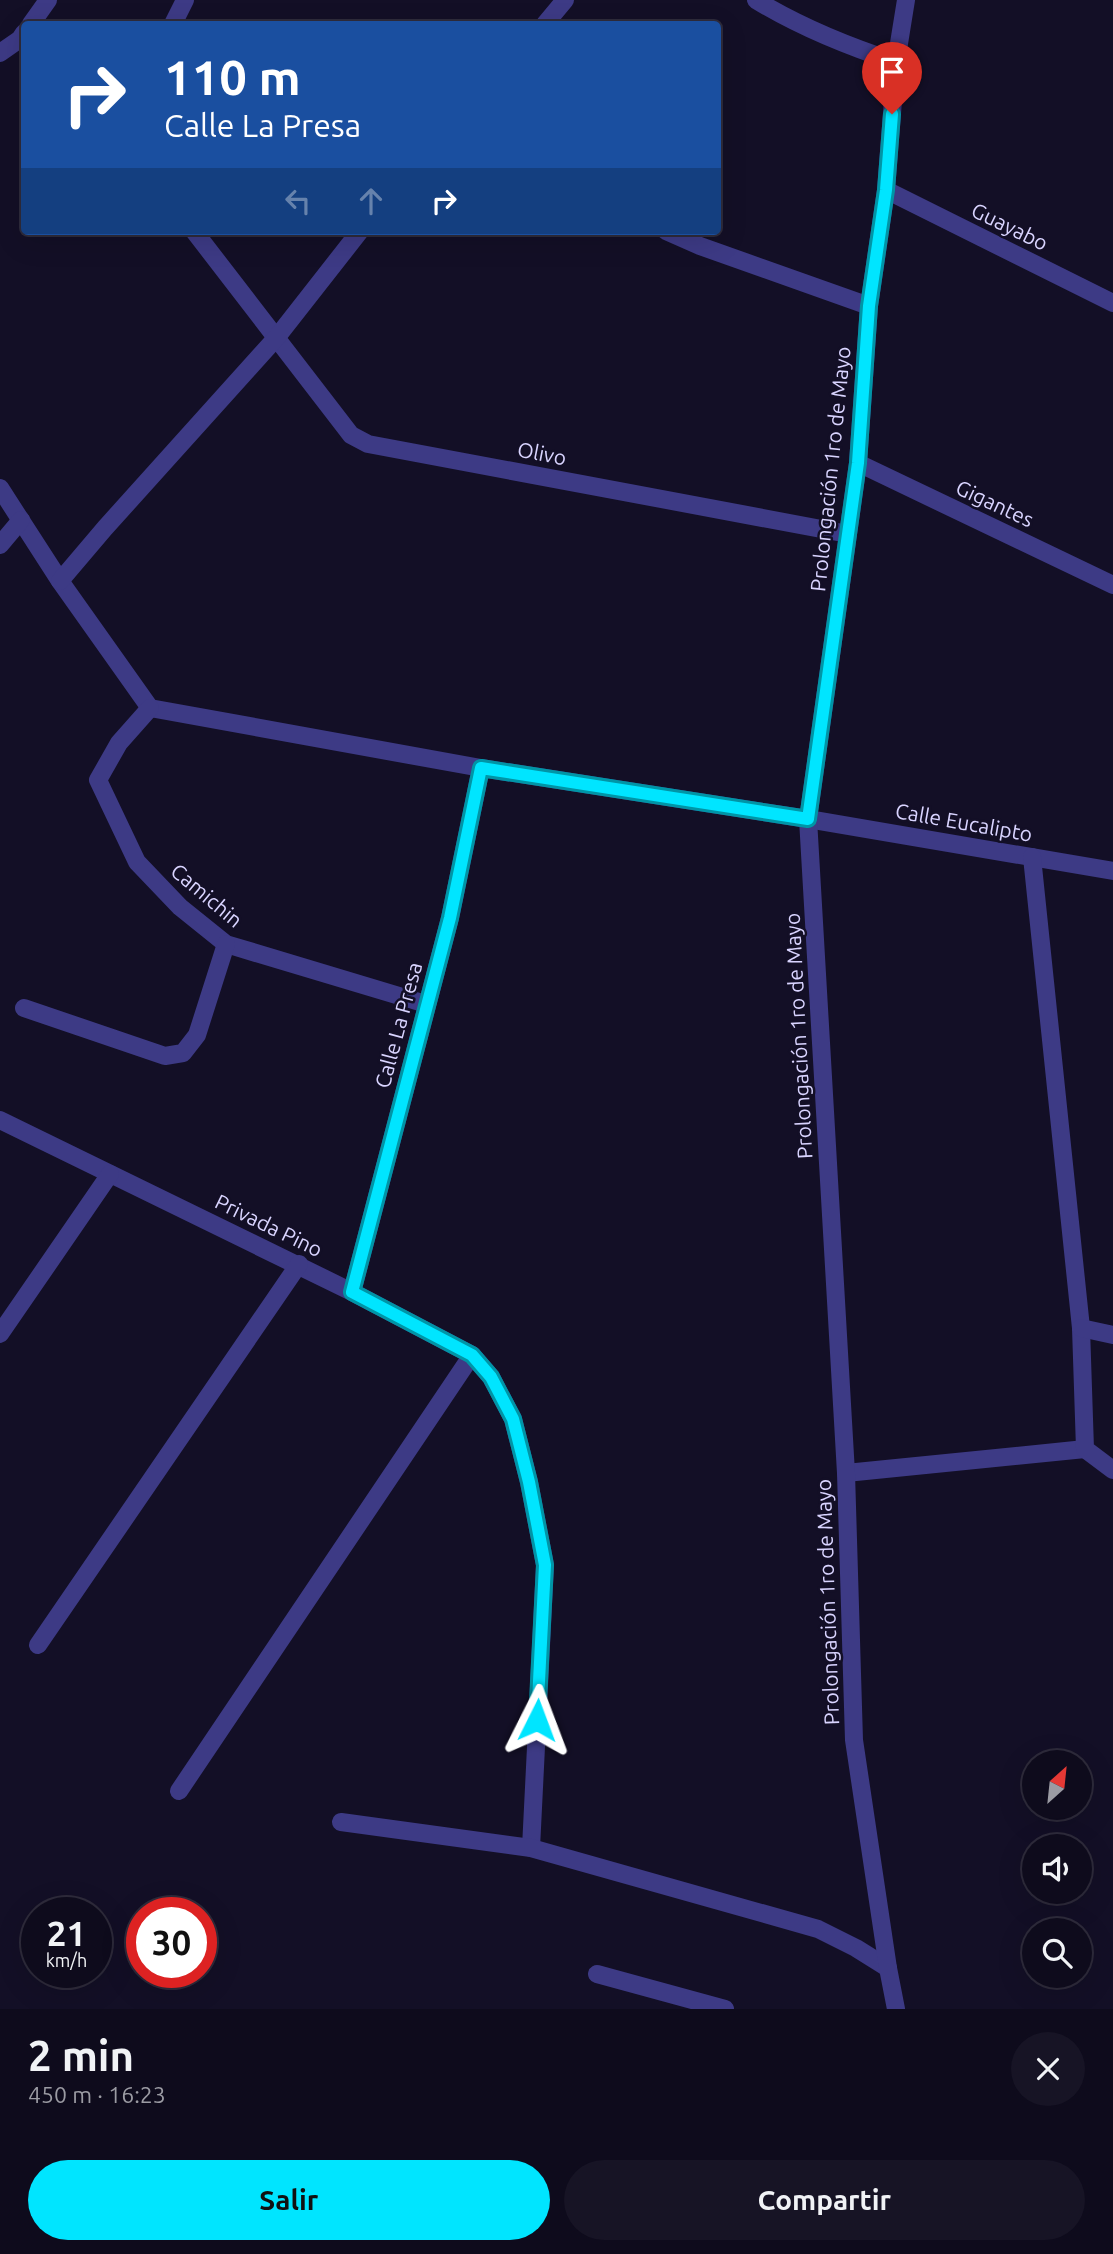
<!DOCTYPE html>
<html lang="es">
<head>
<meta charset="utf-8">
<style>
  body { margin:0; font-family:Ubuntu,sans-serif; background:#171425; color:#f1f3f6; height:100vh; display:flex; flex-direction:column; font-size:26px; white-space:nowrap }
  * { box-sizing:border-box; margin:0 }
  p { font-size:23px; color:#9b9ba3 }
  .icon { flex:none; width:38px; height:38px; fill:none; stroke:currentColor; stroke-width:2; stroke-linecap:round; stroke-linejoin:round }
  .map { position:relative; height:2009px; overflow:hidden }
  .panel { display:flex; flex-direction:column; background:#0e0b1c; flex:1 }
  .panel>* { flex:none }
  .top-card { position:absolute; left:21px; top:21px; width:700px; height:214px; border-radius:7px; box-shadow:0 7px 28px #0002,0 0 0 2px #2e2b3b; background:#1a4fa0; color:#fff; overflow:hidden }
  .needle { width:46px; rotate:27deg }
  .controls { position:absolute; left:1022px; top:1750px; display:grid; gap:14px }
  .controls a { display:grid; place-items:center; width:70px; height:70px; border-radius:50%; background:#0e0b1c; box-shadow:0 7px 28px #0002,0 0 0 2px #2e2b3b; font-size:35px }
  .speed { position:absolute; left:21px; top:1897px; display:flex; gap:14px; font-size:35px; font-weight:700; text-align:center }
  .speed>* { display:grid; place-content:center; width:91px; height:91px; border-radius:50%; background:#0e0b1c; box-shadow:0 7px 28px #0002,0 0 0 2px #2e2b3b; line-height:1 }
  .speed small { font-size:18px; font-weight:400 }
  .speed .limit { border:10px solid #d22; background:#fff; color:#111 }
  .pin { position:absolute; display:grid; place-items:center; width:60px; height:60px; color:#fff; margin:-72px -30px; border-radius:50% 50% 50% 0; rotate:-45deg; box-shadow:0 0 7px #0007 }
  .pin .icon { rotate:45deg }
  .me { position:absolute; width:77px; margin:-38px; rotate:3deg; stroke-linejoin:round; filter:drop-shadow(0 0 5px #0008) }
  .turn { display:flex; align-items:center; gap:24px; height:147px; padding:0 28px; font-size:32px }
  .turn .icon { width:91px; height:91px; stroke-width:2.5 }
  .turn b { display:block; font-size:49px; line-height:60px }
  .lanes { display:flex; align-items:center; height:66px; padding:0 28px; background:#0003; justify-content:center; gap:35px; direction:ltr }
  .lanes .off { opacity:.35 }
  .round { display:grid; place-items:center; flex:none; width:74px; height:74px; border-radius:37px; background:#171425 }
  .headline { display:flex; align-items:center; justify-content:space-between; height:119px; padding:0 28px }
  h1 { font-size:42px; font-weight:700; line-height:52px }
  .action { display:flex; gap:14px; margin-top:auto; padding:14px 28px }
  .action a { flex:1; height:80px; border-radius:42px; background:#00e5ff; color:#111; font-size:28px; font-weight:700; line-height:80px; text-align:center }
  .action a+a { background:#171425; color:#f1f3f6 }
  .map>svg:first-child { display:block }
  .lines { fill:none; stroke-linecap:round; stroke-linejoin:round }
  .service { stroke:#3d3a85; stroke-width:18 }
  .minor { stroke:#3d3a85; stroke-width:18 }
  .route-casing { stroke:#0095a6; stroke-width:18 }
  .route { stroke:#00e5ff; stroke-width:12 }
  .labels { text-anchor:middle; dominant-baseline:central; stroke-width:5; stroke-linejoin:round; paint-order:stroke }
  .street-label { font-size:21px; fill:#d9d4ff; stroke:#130f26 }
</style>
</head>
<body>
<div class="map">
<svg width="1113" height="2009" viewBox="0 0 1113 2009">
  <rect width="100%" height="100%" fill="#130f26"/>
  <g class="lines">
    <polyline class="service" points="846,1473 1085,1449"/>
    <g class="minor">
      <path d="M756,0C800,27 847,46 896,62"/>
      <polyline points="31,24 48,0"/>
      <polyline points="173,24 185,0"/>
      <polyline points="545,24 565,0"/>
      <polyline points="0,53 20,39 24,33"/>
      <polyline points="886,190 1113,303"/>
      <polyline points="194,231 351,435 368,444 848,534"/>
      <polyline points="666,231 700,246 869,306"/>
      <polyline points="858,463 1113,585"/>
      <polyline points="0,488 60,581 150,708 481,768 808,819 1113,871"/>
      <polyline points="0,545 21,520"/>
      <polyline points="60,581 105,528 277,337 360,231"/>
      <polyline points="150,708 119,743 98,780 137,862 180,907 226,944 426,1004"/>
      <polyline points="1032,857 1081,1328 1085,1449 1113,1470"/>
      <polyline points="24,1008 165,1056 183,1053 197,1035 226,944"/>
      <polyline points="0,1120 352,1292 472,1355 491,1377 513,1419 529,1482 545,1565 531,1848"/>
      <polyline points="352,1292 450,918 481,768"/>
      <polyline points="1081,1328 1113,1335"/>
      <polyline points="0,1334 110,1174"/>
      <polyline points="38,1645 299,1264"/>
      <polyline points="179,1791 472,1355"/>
      <polyline points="341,1822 531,1848 818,1929 856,1948 888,1968"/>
      <polyline points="597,1974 725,2009"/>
      <polyline points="896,2009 888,1968 854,1740 846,1473 808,819 858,463 869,306 886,190 896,62 906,0"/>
    </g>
  </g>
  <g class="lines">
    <g class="route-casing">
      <polyline id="route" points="537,1720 545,1565 529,1482 513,1419 491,1377 472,1355 352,1292 450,918 481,768 808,819 858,463 869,306 886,190 892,114"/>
    </g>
    <use href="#route" class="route"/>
  </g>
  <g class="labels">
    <g class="street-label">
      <text transform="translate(1010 226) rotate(26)">Guayabo</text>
      <text transform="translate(542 453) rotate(11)">Olivo</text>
      <text transform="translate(830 469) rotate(-84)">Prolongación 1ro de Mayo</text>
      <text transform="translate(995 503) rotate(25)">Gigantes</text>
      <text transform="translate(964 822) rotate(10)">Calle Eucalipto</text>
      <text transform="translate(207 895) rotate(40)">Camichin</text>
      <text transform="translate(398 1025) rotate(-75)">Calle La Presa</text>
      <text transform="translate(798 1036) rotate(-93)">Prolongación 1ro de Mayo</text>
      <text transform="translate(269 1225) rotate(26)">Privada Pino</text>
      <text transform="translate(827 1602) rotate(-92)">Prolongación 1ro de Mayo</text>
    </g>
  </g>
</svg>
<div class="controls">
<a><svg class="needle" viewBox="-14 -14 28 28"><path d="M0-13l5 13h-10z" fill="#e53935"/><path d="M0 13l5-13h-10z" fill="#9b9ba3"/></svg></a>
<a><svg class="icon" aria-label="sound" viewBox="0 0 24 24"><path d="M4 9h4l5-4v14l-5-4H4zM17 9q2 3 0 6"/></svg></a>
<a><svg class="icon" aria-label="search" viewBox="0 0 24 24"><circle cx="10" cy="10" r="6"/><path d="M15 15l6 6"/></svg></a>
</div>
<div class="speed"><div>21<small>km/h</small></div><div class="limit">30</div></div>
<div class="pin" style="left:892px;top:114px;background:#d93025"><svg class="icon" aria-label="arrive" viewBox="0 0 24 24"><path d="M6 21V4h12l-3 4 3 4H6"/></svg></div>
<svg class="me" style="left:537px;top:1720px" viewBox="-20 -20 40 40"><path d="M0-17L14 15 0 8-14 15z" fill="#00e5ff" stroke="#fff" stroke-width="4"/></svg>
<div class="top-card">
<div class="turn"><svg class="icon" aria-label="right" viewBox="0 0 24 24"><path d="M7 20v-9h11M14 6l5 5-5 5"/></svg><div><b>110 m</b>Calle La Presa</div></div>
<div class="lanes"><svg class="icon off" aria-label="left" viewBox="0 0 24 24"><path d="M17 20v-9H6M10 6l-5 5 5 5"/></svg><svg class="icon off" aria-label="ahead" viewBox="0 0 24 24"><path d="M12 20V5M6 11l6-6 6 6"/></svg><svg class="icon" aria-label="right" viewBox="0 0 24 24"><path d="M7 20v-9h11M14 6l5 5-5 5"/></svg></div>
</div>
</div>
<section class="panel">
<div class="headline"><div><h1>2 min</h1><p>450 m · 16:23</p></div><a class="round"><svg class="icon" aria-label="close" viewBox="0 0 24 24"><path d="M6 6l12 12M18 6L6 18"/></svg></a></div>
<div class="action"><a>Salir</a><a>Compartir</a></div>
</section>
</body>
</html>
